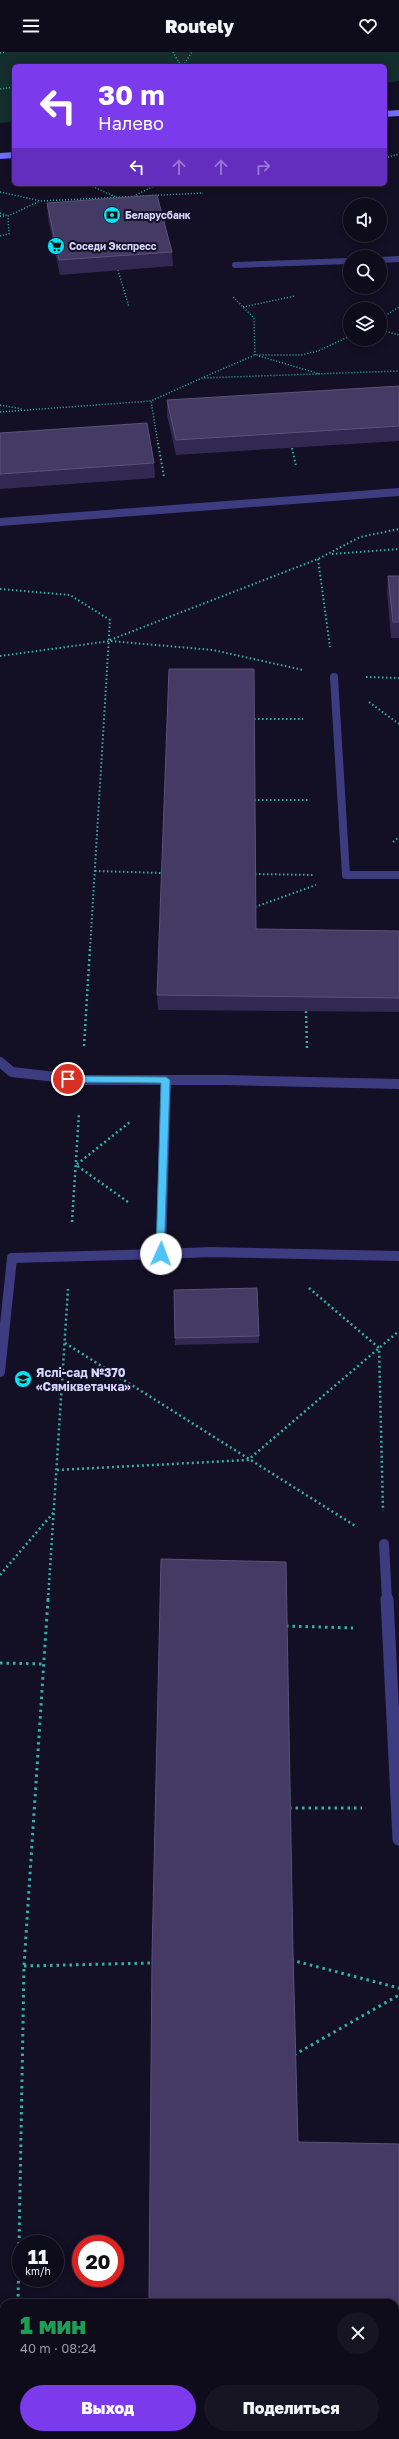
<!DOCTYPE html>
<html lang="ru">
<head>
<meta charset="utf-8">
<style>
  body { margin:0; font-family:"Golos Text",sans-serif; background:#171424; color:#f1f3f6; height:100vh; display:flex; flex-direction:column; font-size:15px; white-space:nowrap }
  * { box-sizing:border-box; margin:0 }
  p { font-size:13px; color:#9b9ba3 }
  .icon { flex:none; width:22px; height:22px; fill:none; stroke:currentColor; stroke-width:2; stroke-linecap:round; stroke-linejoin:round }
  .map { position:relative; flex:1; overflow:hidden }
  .side { position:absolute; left:0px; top:2247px; width:399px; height:140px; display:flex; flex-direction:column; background:#0e0b1b; border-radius:12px 12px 0 0; box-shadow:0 2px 10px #0003,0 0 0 1px #2e2b3a }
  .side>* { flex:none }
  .guide { position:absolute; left:12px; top:12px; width:375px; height:122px; border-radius:6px; box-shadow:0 2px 10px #0003,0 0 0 1px #2e2b3a; background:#7c3aed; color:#fff; overflow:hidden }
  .controls { position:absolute; left:343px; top:146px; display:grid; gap:8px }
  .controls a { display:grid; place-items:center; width:44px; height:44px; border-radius:50%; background:#0e0b1b; box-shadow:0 2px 10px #0003,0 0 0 1px #2e2b3a; font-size:20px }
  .speed { position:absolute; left:12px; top:2183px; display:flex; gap:8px; font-size:20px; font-weight:700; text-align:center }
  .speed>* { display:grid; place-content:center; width:52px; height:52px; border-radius:50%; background:#0e0b1b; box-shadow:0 2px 10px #0003,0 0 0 1px #2e2b3a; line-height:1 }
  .speed small { font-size:10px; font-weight:400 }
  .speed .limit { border:6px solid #d22; background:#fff; color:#111 }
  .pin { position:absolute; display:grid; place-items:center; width:34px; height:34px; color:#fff; margin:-17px; border:2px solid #fff; border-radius:50%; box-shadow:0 1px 4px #0007 }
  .me { position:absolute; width:44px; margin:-22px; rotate:2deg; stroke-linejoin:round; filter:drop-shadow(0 0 3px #0008) }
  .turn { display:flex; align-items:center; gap:14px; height:84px; padding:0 20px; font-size:18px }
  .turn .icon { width:52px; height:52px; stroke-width:2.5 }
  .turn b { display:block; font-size:28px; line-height:34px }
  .lanes { display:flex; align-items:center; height:38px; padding:0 20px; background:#0003; justify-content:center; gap:20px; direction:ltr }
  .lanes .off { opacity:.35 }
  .round { display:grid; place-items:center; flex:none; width:42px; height:42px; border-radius:21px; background:#171424 }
  .summary { display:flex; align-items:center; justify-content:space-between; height:68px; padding:0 20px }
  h1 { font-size:24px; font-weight:800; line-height:30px; color:#1e9e55 }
  .cta { display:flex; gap:8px; margin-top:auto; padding:8px 20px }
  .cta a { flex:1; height:46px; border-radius:24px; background:#7c3aed; color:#fff; font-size:16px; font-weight:800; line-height:46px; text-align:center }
  .cta a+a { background:#171424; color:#f1f3f6 }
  header { display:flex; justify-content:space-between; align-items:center; height:52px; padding:0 20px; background:#0e0b1b; font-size:18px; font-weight:800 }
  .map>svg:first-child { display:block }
  .green { fill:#132e2c }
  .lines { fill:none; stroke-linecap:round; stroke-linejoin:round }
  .path-far3 { stroke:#34b2a8; stroke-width:1.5; stroke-dasharray:1 2; stroke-linecap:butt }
  .path-far2 { stroke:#34b2a8; stroke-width:2; stroke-dasharray:1.5 2.5; stroke-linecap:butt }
  .path-far1 { stroke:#34b2a8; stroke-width:2.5; stroke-dasharray:2 3; stroke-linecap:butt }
  .path { stroke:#34b2a8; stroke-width:3; stroke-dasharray:2.5 4; stroke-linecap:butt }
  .service-far3 { stroke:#3e3c81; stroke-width:6 }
  .service-far2 { stroke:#3e3c81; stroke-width:8 }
  .service-far1 { stroke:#3e3c81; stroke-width:10 }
  .service { stroke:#3e3c81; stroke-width:13 }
  .secondary { stroke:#706ffa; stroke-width:6 }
  .wall { fill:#312951 }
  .building { fill:#433b63; stroke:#5a537c }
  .route { fill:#4fc3f7; stroke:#337fa1 }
  .labels { text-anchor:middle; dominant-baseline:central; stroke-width:4; stroke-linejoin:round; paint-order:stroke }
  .far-poi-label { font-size:10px; font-weight:bold; fill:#d8d4fd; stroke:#130f24; text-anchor:start }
  .poi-label { font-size:12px; font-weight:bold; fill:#d8d4fd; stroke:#130f24; text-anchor:start }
</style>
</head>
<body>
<header><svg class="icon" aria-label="menu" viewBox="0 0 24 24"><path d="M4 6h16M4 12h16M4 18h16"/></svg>Routely<svg class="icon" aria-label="heart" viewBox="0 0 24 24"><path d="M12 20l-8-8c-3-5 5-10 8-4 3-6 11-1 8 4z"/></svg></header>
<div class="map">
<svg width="399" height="2387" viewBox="0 0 399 2387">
  <rect width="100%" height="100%" fill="#130f24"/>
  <polygon class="green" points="0,0 399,0 399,29 385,31 385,14 14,14 14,70 0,71"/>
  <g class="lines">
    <g class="path-far3">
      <polyline points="173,0 181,14"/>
      <polyline points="0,1 6,0"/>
      <polyline points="183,14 192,0"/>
      <polyline points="0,37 14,35"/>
      <polyline points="385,106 399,102"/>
      <polyline points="87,132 116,145"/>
      <polyline points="24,134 42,132"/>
      <polyline points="0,140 41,149 203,141"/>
      <polyline points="136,143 158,132"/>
      <polyline points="0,161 8,164"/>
      <polyline points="0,164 6,164"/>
      <polyline points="0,184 9,182 8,164 40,149"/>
      <polyline points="118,218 129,255"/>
      <polyline points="233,245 254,266 255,303"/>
      <polyline points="243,255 295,244"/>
      <polyline points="380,267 399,255"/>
      <polyline points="380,278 399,283"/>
      <polyline points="259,304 320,322"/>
      <polyline points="204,325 255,303 301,303 318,299 350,284"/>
      <polyline points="0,353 22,357"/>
      <polyline points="0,360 151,349"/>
      <polyline points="158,392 151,349 202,326 399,319"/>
    </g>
    <g class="path-far2">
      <polyline points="158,391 164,425"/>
      <polyline points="292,396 296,414"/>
      <polyline points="332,502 399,497"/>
      <polyline points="318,507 330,595"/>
      <polyline points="0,537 70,543 110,568 90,897"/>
      <polyline points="110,588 318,507 360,485 399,477"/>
      <polyline points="0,604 110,589 213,598 303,618"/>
      <polyline points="366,625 399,626"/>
      <polyline points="369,650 399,672"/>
      <polyline points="254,667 303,667"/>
      <polyline points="254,748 310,748"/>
      <polyline points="393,790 399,785"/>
      <polyline points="95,819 163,821"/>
      <polyline points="255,822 314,823"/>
      <polyline points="255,855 316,833"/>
    </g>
    <g class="path-far1">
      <polyline points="306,959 307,997"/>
      <polyline points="84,994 90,896"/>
      <polyline points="128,1150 76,1113 130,1070"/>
      <polyline points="72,1170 79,1061"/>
      <polyline points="309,1236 379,1296 383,1459"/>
      <polyline points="65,1291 357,1475"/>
      <polyline points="57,1418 248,1408 399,1279"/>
      <polyline points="0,1523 54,1460"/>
      <polyline points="48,1548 68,1237"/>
    </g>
    <g class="path">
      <polyline points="286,1574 353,1576"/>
      <polyline points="0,1611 44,1612"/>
      <polyline points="289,1756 362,1756"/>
      <polyline points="291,1908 399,1936"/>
      <polyline points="24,1914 152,1911"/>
      <polyline points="294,2003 399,1943"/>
      <polyline points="18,2251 24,1914 48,1547"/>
      <polyline points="16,2383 16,2387"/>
      <polyline points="375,2383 375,2387"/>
    </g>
    <g class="service-far3">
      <polyline points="380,208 399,207"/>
      <polyline points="235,213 350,209"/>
    </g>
    <g class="service-far2">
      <polyline points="0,470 399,440"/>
      <polyline points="334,625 346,823 399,823"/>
    </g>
    <g class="service-far1">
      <polyline points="0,1010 12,1020 82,1028 225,1028 399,1032"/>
      <polyline points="166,1028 161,1202 211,1200 399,1204"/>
      <polyline points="0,1320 12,1206 161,1202"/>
      <polyline points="384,1492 387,1548"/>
    </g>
    <polyline class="service" points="387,1547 399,1787"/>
    <g class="secondary">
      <polyline points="385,62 399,61"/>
      <polyline points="0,104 14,103"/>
    </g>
  </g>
  <g class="wall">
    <polygon points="47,151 172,200 173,214 60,223 48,166"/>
    <polygon points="399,334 399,389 176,403 167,363 167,348"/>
    <polygon points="0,381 154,411 155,426 0,437"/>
    <polygon points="388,524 399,524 399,586 391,586 387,540"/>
    <polygon points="256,877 399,879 399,960 158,958 157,943"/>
    <polygon points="174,1238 259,1284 259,1291 175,1293"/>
    <polygon points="293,1901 298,2090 399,2092 399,2257 395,2257 395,2251 149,2251 149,2248"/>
  </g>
  <g class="building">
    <polygon points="157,143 172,200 59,208 47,151"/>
    <polygon points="399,334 399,374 176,388 167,348"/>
    <polygon points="147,371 154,411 0,422 0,381"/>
    <polygon points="388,524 399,524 399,570 393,570"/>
    <polygon points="169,617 254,617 256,877 399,879 399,946 157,943"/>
    <polygon points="257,1236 259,1284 175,1286 174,1238"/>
    <polygon points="161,1507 286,1510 293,1901 298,2090 399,2092 399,2254 395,2254 395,2251 273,2251 149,2248 152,1904"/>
  </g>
  <polygon class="route" points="68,1024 166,1025 170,1028 164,1204 161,1205 156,1202 161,1031 68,1030 63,1027"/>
  <defs>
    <g id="bank-disc" transform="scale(0.9)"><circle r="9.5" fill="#09e1f4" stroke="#130f24"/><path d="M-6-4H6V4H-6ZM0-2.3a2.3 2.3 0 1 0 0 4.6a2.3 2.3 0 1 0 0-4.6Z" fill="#111"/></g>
    <g id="supermarket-disc" transform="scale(0.9)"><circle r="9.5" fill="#09e1f4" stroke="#130f24"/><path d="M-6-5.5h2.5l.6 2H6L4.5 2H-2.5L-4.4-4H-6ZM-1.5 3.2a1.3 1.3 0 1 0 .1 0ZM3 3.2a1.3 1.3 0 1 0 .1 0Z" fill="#111"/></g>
    <g id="school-disc" transform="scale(0.9)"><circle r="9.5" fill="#09e1f4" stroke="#130f24"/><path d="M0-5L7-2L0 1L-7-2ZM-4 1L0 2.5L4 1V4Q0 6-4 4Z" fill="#111"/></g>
  </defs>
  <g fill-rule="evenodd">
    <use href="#bank-disc" x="112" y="163"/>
    <use href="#supermarket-disc" x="56" y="194"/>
    <use href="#school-disc" x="23" y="1327"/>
  </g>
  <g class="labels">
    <g class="far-poi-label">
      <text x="125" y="163">Беларусбанк</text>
      <text x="69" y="194">Соседи Экспресс</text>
    </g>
    <g class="poi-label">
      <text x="36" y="1320">Яслі-сад №370<tspan x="36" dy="14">«Сямікветачка»</tspan></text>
    </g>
  </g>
</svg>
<div class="controls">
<a><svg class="icon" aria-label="sound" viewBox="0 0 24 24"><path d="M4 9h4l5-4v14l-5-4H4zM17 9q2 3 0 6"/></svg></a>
<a><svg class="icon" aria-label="search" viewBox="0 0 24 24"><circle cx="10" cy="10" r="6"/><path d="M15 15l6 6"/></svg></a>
<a><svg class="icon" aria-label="layers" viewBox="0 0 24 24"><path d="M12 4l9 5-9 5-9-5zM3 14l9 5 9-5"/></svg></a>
</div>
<div class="speed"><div>11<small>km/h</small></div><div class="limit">20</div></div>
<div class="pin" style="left:68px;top:1027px;background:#d93025"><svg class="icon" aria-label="arrive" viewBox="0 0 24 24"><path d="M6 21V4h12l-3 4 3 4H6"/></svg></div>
<svg class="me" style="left:161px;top:1202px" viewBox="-20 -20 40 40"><circle r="19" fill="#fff"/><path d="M0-13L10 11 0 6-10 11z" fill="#4fc3f7"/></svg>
<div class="guide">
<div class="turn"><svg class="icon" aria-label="left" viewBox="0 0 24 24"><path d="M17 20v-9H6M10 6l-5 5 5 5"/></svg><div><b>30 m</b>Налево</div></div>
<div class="lanes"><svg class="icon" aria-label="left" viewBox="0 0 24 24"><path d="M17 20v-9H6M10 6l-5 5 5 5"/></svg><svg class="icon off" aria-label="ahead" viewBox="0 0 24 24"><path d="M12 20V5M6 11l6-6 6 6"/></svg><svg class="icon off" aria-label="ahead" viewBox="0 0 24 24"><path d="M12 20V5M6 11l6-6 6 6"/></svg><svg class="icon off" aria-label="right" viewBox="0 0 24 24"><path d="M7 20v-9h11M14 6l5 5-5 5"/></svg></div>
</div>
<section class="side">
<div class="summary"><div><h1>1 мин</h1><p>40 m · 08:24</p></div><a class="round"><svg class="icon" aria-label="close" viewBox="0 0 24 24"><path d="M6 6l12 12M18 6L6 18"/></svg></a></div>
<div class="cta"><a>Выход</a><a>Поделиться</a></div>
</section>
</div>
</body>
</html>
